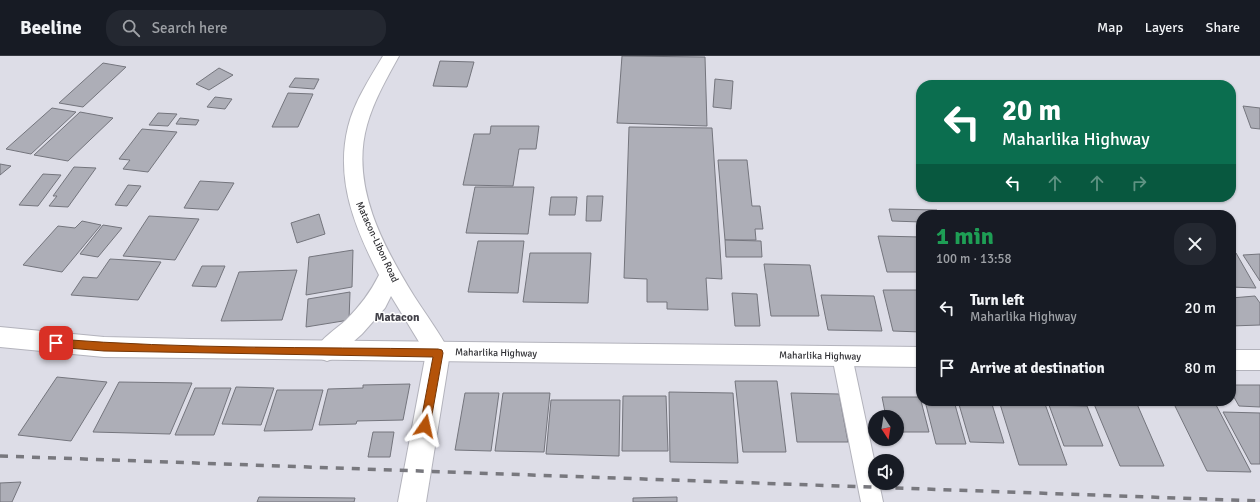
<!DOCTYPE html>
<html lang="en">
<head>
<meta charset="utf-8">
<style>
  body { margin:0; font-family:Signika,sans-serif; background:#242831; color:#f1f3f6; height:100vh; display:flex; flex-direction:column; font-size:15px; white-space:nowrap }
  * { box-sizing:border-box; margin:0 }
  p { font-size:13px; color:#9ea1a6 }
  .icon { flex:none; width:22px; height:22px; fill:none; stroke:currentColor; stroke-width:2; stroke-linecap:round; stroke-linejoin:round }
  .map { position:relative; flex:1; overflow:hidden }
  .panel { position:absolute; left:916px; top:154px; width:320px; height:196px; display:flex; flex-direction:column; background:#171b24; border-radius:16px; box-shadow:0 1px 3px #0004 }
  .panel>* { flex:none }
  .guide { position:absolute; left:916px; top:24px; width:320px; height:122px; border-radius:16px; box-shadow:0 1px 3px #0004; background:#0b6e4f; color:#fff; overflow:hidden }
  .needle { width:26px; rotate:168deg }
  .buttons { position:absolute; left:868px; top:354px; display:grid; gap:8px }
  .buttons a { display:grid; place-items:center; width:36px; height:36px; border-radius:50%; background:#171b24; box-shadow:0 1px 3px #0004; font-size:20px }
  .pin { position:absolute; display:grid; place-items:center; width:34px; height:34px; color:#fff; margin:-17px; border-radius:8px; box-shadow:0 2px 6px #0006 }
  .me { position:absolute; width:44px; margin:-22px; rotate:11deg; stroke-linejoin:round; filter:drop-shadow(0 0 3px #0008) }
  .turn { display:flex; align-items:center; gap:14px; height:84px; padding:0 20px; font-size:18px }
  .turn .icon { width:52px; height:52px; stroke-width:2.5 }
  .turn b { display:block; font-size:28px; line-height:34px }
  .lanes { display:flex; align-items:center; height:38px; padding:0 20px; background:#0003; justify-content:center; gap:20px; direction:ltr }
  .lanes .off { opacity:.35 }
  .round { display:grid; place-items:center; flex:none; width:42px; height:42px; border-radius:16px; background:#242831 }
  .headline { display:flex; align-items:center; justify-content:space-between; height:68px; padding:0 20px }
  h1 { font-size:24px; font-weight:700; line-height:30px; color:#1e9e55 }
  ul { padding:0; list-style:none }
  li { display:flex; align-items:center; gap:12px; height:60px; padding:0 20px }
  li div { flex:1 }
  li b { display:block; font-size:15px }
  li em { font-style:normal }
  header { display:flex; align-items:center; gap:24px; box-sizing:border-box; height:56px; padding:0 20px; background:#171b24; border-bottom:1px solid #363941 }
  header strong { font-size:19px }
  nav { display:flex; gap:22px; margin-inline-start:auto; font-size:14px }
  .search { width:280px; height:36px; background:#242831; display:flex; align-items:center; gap:10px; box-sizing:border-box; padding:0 14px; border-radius:16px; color:#9ea1a6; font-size:15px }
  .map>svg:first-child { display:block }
  .building { fill:#adaeb7; stroke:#74757d }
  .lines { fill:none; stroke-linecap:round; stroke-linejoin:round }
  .lane-casing { stroke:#b3b3bc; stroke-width:2 }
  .secondary-casing { stroke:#b3b3bc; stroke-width:2 }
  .primary-casing { stroke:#b3b3bc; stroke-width:2 }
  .highway-casing { stroke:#b3b3bc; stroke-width:2 }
  .lane { fill:#fff; fill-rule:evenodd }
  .secondary { fill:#fff; fill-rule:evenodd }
  .primary { fill:#fff; fill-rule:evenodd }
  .highway { fill:#fff; fill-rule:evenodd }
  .rail { stroke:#78787e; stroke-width:3.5; stroke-dasharray:8 8; stroke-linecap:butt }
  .route { fill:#b45309; stroke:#753606 }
  .labels { text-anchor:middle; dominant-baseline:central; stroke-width:3; stroke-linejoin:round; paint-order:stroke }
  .street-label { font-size:10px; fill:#303034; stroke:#fff }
  .quarter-label { font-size:12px; font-weight:bold; fill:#43424a; stroke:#fff }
</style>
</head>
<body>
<header>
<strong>Beeline</strong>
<div class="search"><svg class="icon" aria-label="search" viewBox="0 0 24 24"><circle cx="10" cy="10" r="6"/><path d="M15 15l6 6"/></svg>Search here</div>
<nav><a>Map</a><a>Layers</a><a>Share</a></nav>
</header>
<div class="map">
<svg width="1260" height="446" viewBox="0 0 1260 446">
  <rect width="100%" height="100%" fill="#dddde7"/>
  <g class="building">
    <polygon points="622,0 705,1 707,70 617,67"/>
    <polygon points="440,5 474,6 467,31 433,30"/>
    <polygon points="103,7 126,11 83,51 59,47"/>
    <polygon points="219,12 233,19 209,34 196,28"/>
    <polygon points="295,22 319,23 314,33 289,31"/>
    <polygon points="715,23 733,25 731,53 713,51"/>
    <polygon points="288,37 313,38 298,71 272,71"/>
    <polygon points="215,41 232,43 225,53 207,51"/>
    <polygon points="1243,50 1260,52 1260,73 1251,72"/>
    <polygon points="52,52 76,56 31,98 6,93"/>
    <polygon points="80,56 113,62 68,105 34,99"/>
    <polygon points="158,57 177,58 168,70 149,69"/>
    <polygon points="180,62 199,64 196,69 176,68"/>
    <polygon points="491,70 539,70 536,93 519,93 513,130 463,129 474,78 490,78"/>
    <polygon points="629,71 712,72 722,223 706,222 708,254 667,253 667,246 647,246 647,223 624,222"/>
    <polygon points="142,73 177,76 148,116 123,113 130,104 119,103"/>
    <polygon points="718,104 747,104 752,150 760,150 763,173 755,173 756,184 725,184"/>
    <polygon points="0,108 11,110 0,119"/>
    <polygon points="74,111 96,112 68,151 49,150 57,140 53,140"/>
    <polygon points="43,118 61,119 38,150 19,149"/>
    <polygon points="200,125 234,127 218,154 184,152"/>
    <polygon points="128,129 141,130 127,150 115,149"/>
    <polygon points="475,131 534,131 528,178 466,177"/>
    <polygon points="587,140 603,140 601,165 586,165"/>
    <polygon points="551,141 577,141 575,159 549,159"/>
    <polygon points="889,153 937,154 938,159 921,159 921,166 892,165"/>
    <polygon points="319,158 325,178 297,187 291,167"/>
    <polygon points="149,160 199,163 175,204 123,200"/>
    <polygon points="82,165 101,169 62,216 23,209 58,170 75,172"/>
    <polygon points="103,169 122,172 98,201 80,198"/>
    <polygon points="878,180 921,181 921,216 887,216"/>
    <polygon points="725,184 761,185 762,201 726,201"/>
    <polygon points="478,185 524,185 518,237 468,236"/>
    <polygon points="353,194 352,231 306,239 309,201"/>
    <polygon points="530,197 591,197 588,247 523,246"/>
    <polygon points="1231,197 1236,197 1256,232 1231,231"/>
    <polygon points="1260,198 1260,225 1243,199"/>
    <polygon points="110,203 161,206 138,244 71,239 83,221 97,222"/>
    <polygon points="764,208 810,209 819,260 771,260"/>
    <polygon points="202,210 225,210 216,231 192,230"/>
    <polygon points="297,214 282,264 221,265 239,216"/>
    <polygon points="883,234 921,234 921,276 893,275"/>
    <polygon points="350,236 349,264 306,271 308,243"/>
    <polygon points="732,237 757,238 760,270 735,270"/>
    <polygon points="821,239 874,240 882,275 828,274"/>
    <polygon points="1255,240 1260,247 1260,269 1231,270 1231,242"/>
    <polygon points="57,321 107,326 71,385 18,379"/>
    <polygon points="735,325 777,325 786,396 743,396"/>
    <polygon points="119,326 192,327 170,378 93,376"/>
    <polygon points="410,328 403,364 357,365 356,368 319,369 328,333 363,332 363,329"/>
    <polygon points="1231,329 1260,329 1260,351 1239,350 1231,336"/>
    <polygon points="236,331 274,332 261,369 222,368"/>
    <polygon points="195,332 231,332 214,379 175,379"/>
    <polygon points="277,334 323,334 312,374 264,375"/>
    <polygon points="669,336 733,337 738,407 670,406"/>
    <polygon points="465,337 499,337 491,395 455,394"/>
    <polygon points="503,337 550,337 544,396 495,395"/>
    <polygon points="791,337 839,338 848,386 797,386"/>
    <polygon points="623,340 666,340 668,395 622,395"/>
    <polygon points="882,341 920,341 929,376 897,376 897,361 886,361"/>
    <polygon points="551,344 620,344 619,400 546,398"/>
    <polygon points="925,345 954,345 966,388 936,388"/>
    <polygon points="958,345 991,345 1004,387 970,386"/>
    <polygon points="1173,346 1215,347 1251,416 1207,415"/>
    <polygon points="1000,348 1045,348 1067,409 1019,409"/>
    <polygon points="1094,348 1137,348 1164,410 1120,410"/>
    <polygon points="1049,349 1087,350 1103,390 1064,390"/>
    <polygon points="1223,356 1260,357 1260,408 1251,408"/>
    <polygon points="373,376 394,376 390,401 368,401"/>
    <polygon points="21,426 12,446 0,446 0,427"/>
    <polygon points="259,441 355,442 354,446 257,446"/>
    <polygon points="677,441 677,446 633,446 633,442"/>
  </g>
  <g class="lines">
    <g class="lane-casing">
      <polygon id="lane" points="842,292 849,294 852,300 875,408 875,427 879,427 883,446 861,446 832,300 835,294"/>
    </g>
    <g class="secondary-casing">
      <polygon id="secondary" points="438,287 446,290 450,297 426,446 398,446 426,297 430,290"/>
    </g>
    <g class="primary-casing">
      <path id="primary" d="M383,0H399C387,22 374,44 367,69C350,129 383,190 414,240C426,259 440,277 450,297L446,304L438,307L430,304L391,240L385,252L362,278L335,302L327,305L319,302L315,295C321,282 335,274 346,264C360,250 370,237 379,219C355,172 335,124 348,71C354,46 370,22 383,0Z"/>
    </g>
    <g class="highway-casing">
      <g id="highway">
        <polygon points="0,271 104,281 191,283 921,291 921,311 104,301 0,291"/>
        <rect x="1231" y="294" width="29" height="20"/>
      </g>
    </g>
    <use href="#lane" class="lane"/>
    <use href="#secondary" class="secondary"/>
    <use href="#primary" class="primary"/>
    <use href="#highway" class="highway"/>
    <polyline class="rail" points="0,400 1260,445"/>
  </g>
  <path class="route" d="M56,283C183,293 311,291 438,293L442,294L443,297L430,370L429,374L425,375L421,374L420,370L433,301L104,295L56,291L53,290L52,287L53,284Z"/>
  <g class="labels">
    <g class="street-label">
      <text transform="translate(377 186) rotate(65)">Matacon-Libon Road</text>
      <text transform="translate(496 297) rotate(1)">Maharlika Highway</text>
      <text transform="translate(820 300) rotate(1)">Maharlika Highway</text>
    </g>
    <g class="quarter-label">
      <text x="397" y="261">Matacon</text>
    </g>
  </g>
</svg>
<div class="buttons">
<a><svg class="needle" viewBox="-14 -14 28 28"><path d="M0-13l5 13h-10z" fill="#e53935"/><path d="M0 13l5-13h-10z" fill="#9ea1a6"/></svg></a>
<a><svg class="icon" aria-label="sound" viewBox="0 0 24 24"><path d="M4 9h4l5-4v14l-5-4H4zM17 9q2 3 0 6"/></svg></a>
</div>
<div class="pin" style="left:56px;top:287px;background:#d93025"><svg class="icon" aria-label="arrive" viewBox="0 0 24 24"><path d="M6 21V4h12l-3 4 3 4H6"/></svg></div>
<svg class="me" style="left:425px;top:370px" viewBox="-20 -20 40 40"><path d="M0-17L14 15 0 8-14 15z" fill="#b45309" stroke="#fff" stroke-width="4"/></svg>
<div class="guide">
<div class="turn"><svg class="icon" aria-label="left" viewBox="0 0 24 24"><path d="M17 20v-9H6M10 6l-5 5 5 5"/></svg><div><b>20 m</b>Maharlika Highway</div></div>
<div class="lanes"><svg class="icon" aria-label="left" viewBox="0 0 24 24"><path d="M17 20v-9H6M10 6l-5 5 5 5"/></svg><svg class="icon off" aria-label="ahead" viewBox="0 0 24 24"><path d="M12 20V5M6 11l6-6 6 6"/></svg><svg class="icon off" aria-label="ahead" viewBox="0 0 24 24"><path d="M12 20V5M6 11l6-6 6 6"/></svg><svg class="icon off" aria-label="right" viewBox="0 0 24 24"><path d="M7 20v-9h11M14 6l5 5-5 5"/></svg></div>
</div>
<section class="panel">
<div class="headline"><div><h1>1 min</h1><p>100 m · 13:58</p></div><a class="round"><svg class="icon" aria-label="close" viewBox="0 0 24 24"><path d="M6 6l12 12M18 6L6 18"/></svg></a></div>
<ul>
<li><svg class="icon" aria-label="left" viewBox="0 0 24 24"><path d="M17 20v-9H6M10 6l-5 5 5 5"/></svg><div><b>Turn left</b><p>Maharlika Highway</p></div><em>20 m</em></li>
<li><svg class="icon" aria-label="arrive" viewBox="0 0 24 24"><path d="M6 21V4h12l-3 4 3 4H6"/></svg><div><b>Arrive at destination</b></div><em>80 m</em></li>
</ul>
</section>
</div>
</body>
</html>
